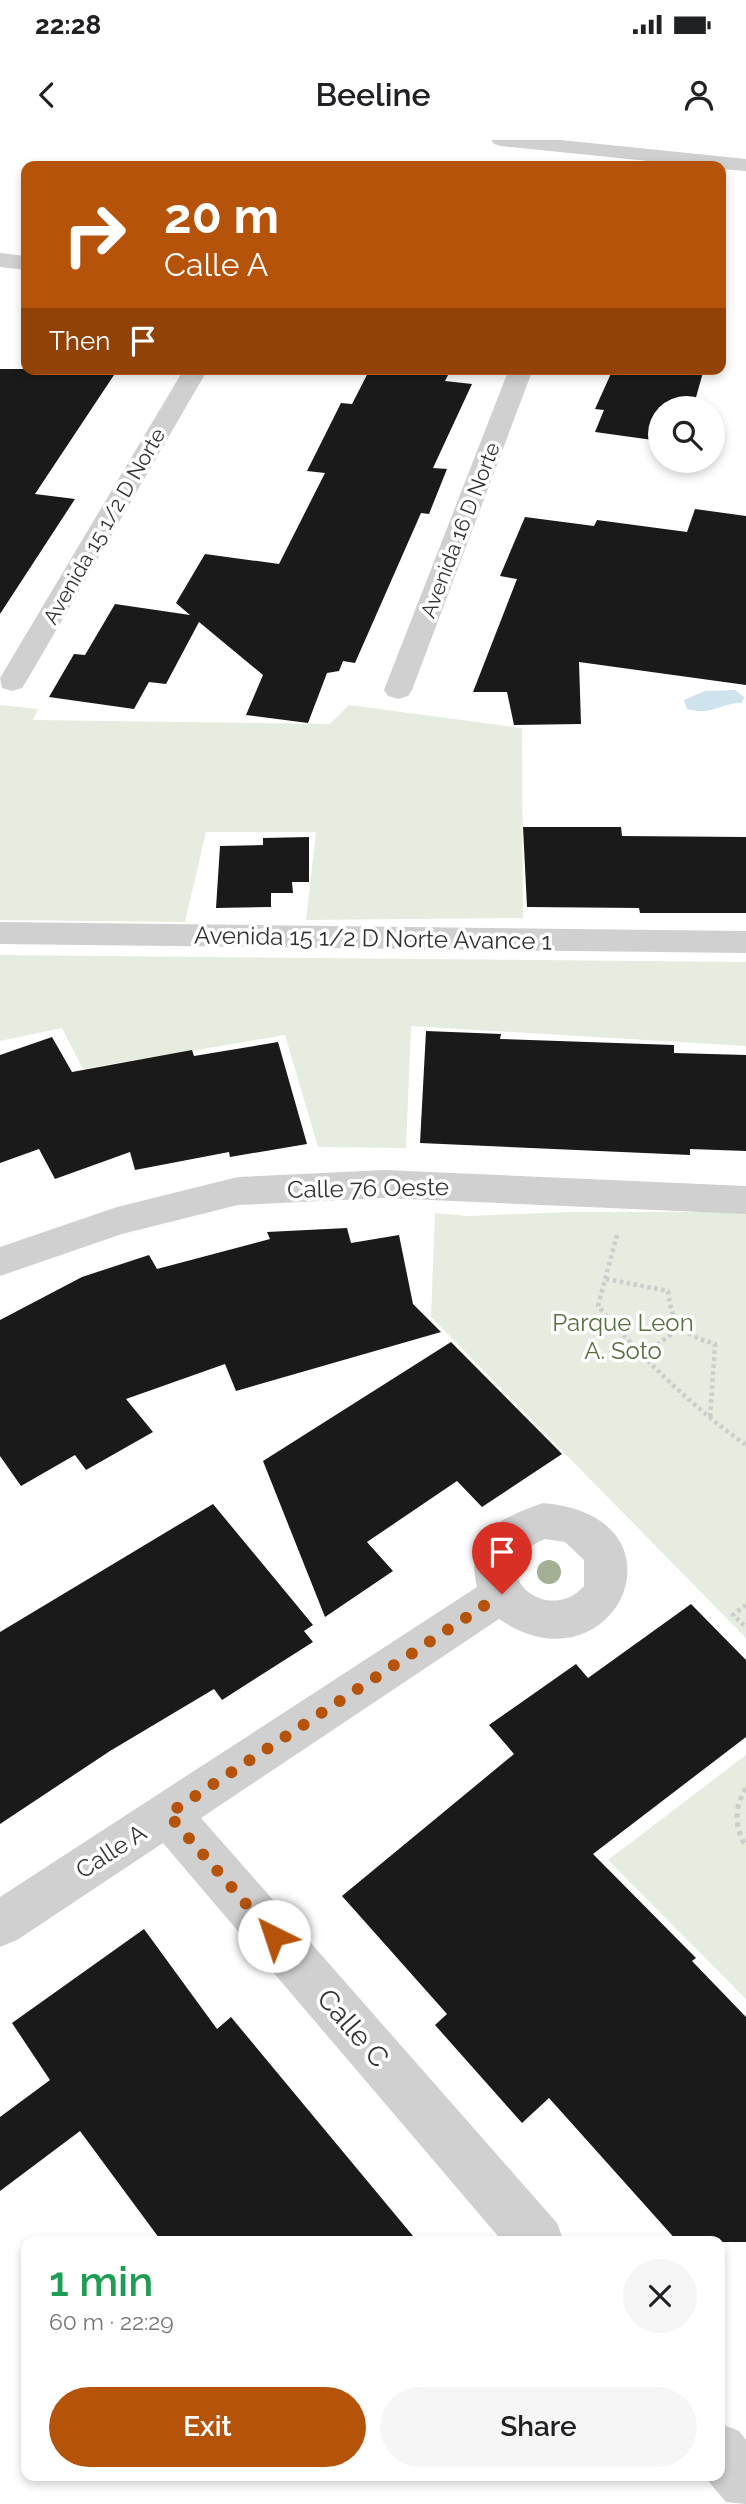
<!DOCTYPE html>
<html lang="en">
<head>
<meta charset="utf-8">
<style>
  body { margin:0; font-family:Raleway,sans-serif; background:#f6f6f6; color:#202124; height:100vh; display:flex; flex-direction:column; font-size:26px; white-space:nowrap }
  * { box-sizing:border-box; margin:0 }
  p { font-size:23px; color:#757577 }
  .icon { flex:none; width:38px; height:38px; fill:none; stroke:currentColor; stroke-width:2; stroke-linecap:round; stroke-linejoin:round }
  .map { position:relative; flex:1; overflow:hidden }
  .panel { position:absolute; left:21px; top:2096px; width:704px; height:245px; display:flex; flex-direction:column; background:#fff; border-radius:14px; box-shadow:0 4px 10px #0003 }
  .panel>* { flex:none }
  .hud { position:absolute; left:21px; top:21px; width:705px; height:214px; border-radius:14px; box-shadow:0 4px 10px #0003; background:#b45309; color:#fff; overflow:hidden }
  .fabs { position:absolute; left:648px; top:256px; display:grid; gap:14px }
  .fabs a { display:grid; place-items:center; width:77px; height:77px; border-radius:50%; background:#fff; box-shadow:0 4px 10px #0003; font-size:35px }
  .pin { position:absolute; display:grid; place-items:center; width:60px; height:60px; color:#fff; margin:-72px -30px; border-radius:50% 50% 50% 0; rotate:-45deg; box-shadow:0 0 7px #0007 }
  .pin .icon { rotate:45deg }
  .me { position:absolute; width:77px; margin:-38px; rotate:319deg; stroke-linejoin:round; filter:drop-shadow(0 0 5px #0008) }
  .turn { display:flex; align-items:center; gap:24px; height:147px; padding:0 28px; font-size:32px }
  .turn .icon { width:91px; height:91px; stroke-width:2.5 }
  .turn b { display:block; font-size:49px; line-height:60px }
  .then { display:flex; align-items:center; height:66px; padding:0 28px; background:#0003; gap:14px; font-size:26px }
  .round { display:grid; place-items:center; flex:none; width:74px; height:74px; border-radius:37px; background:#f6f6f6 }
  .headline { display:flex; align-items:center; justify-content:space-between; height:119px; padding:0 28px }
  h1 { font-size:42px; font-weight:600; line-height:52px; color:#1e9e55 }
  .cta { display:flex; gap:14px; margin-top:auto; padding:14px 28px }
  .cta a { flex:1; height:80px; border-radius:42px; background:#b45309; color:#fff; font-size:28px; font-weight:600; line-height:80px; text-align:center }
  .cta a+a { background:#f6f6f6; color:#202124 }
  .status { display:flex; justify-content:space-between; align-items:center; height:49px; padding:0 35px; background:#fff; direction:ltr }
  .status svg { height:19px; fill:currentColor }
  header { display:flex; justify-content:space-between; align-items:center; height:91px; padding:0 28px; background:#fff; font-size:32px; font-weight:600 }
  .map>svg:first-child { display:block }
  .green { fill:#e6ecdf }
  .water { fill:#cee3ee }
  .building { fill:#1a1a1a }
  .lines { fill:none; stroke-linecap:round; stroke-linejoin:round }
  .path-far1 { stroke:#cdcdcd; stroke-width:4.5; stroke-dasharray:3.5 3.5; stroke-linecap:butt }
  .path { stroke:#cdcdcd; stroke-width:5; stroke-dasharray:4.5 4.5; stroke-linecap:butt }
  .street { fill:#d0d0d0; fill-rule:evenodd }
  .tree { fill:#a3b095 }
  .route { stroke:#b45309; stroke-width:12; stroke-dasharray:0 21.6 }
  .labels { text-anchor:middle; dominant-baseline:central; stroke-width:7; stroke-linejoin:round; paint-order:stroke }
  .far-street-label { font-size:21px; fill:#333; stroke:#fff }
  .street-label { font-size:24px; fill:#333; stroke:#fff }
  .park-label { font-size:24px; fill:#58703f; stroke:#fff }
  .near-street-label { font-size:28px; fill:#333; stroke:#fff }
</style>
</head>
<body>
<div class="status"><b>22:28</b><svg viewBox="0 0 49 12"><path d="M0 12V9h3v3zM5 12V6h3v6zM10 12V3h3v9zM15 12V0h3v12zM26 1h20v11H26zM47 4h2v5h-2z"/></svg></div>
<header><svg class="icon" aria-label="back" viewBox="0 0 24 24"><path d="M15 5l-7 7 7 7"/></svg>Beeline<svg class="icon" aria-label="person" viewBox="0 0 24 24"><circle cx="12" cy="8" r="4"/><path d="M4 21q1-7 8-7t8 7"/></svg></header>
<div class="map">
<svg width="746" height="2364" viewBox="0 0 746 2364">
  <rect width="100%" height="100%" fill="#fff"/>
  <g class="green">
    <polygon points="0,565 38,569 33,580 330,584 349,565 522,588 523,778 306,780 316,692 206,692 185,782 0,780"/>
    <polygon points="0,815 746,822 746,906 411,886 406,1008 318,1007 285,895 83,929 62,888 0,901"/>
    <polygon points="570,1072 746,1072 746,1498 431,1177 435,1073 467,1076"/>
    <polygon points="746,1615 746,1859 608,1720"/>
  </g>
  <path class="water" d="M735,550L744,557L742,563C719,563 714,576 687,569L684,560L705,551Z"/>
  <g class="building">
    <polygon points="0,229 118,229 35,354 75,359 0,474"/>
    <polygon points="370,229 451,229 445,241 472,244 433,328 447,329 429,374 421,373 355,523 343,521 339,531 327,533 308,583 246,575 263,535 199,482 166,544 149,542 134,569 49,557 74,514 85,515 115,464 190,475 176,463 205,414 279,424 325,333 307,331 341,263 352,264"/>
    <polygon points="613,229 704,229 693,268 660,268 660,301 595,292 604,270 595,269"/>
    <polygon points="695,369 746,376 746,545 579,522 581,584 514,585 507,552 473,552 517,439 500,436 525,377 594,386 597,380 687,392"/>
    <polygon points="523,687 621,687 622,696 746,697 746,773 640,773 639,768 527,767"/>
    <polygon points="309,697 309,742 292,742 293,753 271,753 271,767 216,768 220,706 263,705 263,698"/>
    <polygon points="426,891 501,894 500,899 674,905 674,913 746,915 746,1011 690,1009 690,1015 420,1003"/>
    <polygon points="52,897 72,932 192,910 194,916 278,902 307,1004 230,1017 229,1012 135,1030 130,1012 55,1039 39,1009 0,1023 0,915"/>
    <polygon points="347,1088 351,1103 399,1095 413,1164 441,1192 236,1251 225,1224 126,1259 153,1292 86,1330 75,1315 21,1346 0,1316 0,1180 82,1137 149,1115 157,1129 270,1099 267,1092"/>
    <polygon points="451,1202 562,1314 482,1367 457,1341 367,1402 393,1431 325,1477 263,1321"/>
    <polygon points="213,1364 313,1485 304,1491 313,1502 222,1560 214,1549 110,1611 0,1684 0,1492"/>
    <polygon points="691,1464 746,1520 746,1597 593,1714 696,1818 692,1821 746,1877 746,2102 678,2102 549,1958 522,1983 435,1885 447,1874 342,1756 514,1614 489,1585 576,1524 588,1538"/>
    <polygon points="144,1789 217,1889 231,1877 418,2102 162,2102 80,1991 0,2051 0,1977 50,1940 12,1883"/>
  </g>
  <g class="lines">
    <g class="path-far1">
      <path d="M617,1095L598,1166C642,1218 690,1265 746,1305"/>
      <path d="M606,1139L668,1151C672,1186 682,1194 715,1204L710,1280"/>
      <polyline points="640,1217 680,1188"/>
      <polyline points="746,1465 733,1475 746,1487"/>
    </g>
    <path class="path" d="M746,1648C734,1668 734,1686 746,1706"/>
    <g class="street">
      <polygon points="491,0 561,0 746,19 746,31 721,29 721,26 697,26 501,6 494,4"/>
      <polygon points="0,113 26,116 26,130 0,127"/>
      <polygon points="184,229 208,229 26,542 22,548 12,551 2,548 0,538"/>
      <polygon points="509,229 533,229 412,550 408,556 398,559 388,556 384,550"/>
      <polygon points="0,782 746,791 746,813 0,804"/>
      <polygon points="385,1030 746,1046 746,1074 385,1058 238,1065 122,1094 0,1136 0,1107 117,1067 238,1037"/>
      <path d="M543,1363C697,1376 615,1558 499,1479L201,1678L557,2083L564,2102H503L163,1703L17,1800L0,1807V1757L477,1447C464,1394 500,1378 543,1363ZM545,1399L565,1402L584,1420V1446C546,1489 477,1426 545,1399Z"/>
      <polygon points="719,2283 739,2291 746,2300 746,2364 726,2362 704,2336 719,2336"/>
    </g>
  </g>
  <circle class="tree" cx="549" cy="1432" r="12"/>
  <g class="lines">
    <polyline class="route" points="274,1796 168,1674 502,1454"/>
  </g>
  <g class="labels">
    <g class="far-street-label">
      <text transform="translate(104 386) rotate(-60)">Avenida 15 1/2 D Norte</text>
      <text transform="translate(460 390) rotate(-69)">Avenida 16 D Norte</text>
    </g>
    <g class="street-label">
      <text transform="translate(373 798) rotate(1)">Avenida 15 1/2 D Norte Avance 1</text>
      <text transform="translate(368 1048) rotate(-1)">Calle 76 Oeste</text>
      <text transform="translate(111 1711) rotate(-33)">Calle A</text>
    </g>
    <g class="park-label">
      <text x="623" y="1182">Parque Leon<tspan x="623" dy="28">A. Soto</tspan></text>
    </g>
    <g class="near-street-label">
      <text transform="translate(353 1888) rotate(49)">Calle C</text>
    </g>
  </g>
</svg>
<div class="fabs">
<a><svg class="icon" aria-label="search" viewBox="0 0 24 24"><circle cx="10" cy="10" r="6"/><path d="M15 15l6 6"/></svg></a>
</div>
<div class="pin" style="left:502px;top:1454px;background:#d93025"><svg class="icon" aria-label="arrive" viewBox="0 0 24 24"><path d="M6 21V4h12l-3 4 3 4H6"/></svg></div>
<svg class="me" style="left:274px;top:1796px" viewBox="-20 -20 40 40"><circle r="19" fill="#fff"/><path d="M0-13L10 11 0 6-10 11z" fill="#b45309"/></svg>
<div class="hud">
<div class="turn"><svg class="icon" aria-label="right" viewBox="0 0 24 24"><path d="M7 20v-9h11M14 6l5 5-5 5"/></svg><div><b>20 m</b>Calle A</div></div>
<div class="then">Then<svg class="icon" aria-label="arrive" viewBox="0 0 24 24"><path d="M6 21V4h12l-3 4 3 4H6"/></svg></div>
</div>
<section class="panel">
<div class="headline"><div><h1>1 min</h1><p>60 m · 22:29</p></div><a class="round"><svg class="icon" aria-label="close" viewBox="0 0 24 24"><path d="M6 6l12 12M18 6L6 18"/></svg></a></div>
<div class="cta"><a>Exit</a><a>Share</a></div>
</section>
</div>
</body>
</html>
